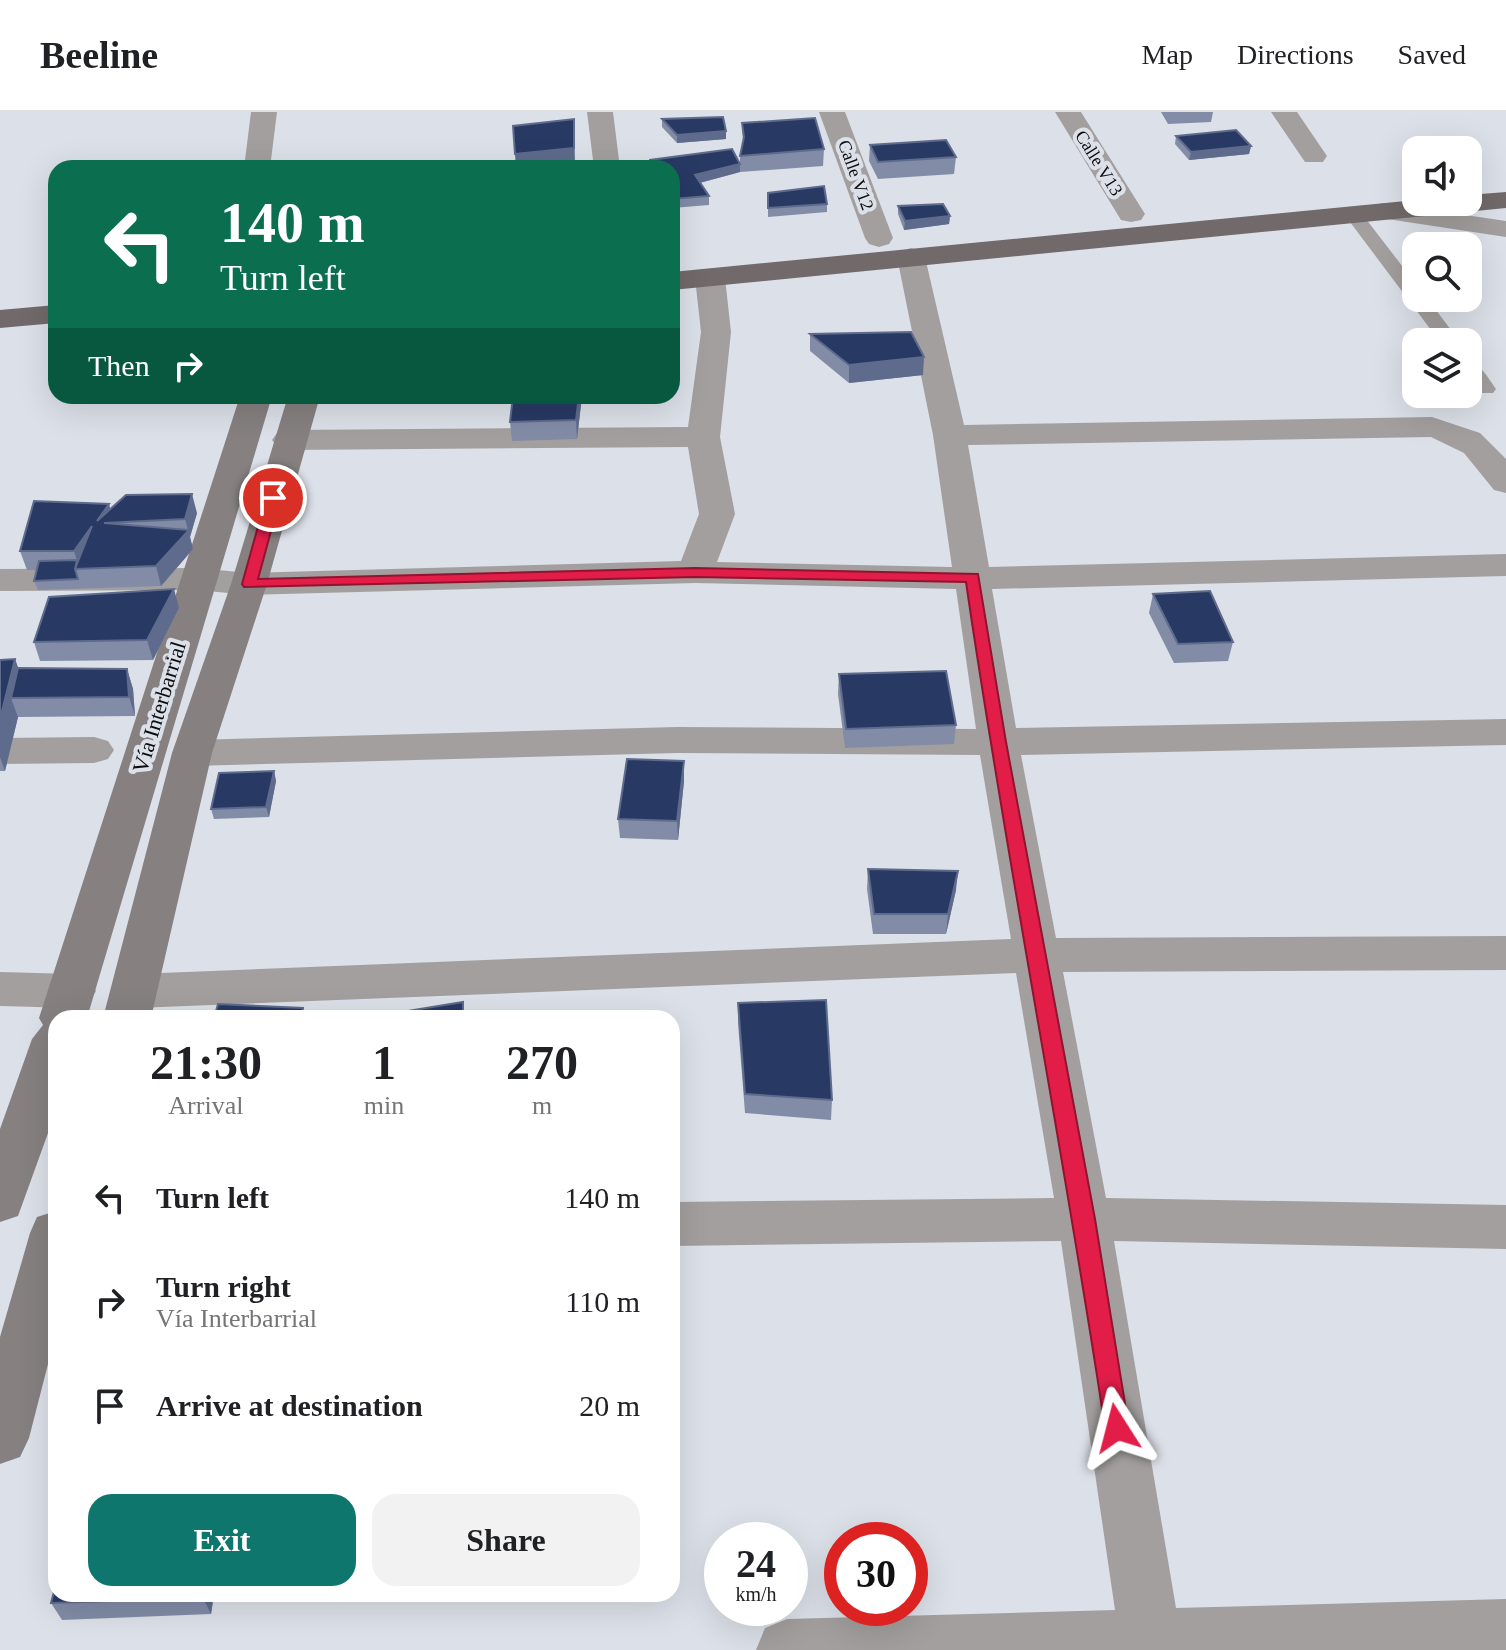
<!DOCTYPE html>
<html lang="en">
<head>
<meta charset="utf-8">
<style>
  body { margin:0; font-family:Georgia,serif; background:#f2f2f2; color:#202124; height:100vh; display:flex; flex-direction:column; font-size:30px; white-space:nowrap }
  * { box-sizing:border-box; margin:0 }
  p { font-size:26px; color:#757577 }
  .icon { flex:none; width:44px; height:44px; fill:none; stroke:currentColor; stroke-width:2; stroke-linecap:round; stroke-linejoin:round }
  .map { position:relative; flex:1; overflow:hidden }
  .details { position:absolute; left:48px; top:898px; width:632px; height:592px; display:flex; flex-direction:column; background:#fff; border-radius:24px; box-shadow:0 8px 32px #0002 }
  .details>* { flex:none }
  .banner { position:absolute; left:48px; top:48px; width:632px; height:244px; border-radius:24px; box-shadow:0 8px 32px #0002; background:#0b6e4f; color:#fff; overflow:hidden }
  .buttons { position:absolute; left:1402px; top:24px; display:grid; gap:16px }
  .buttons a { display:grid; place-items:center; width:80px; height:80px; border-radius:16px; background:#fff; box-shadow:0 8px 32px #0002; font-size:40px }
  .speed { position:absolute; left:704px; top:1410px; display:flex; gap:16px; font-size:40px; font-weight:700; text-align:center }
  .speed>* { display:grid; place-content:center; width:104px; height:104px; border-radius:50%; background:#fff; box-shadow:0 8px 32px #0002; line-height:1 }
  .speed small { font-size:20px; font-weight:400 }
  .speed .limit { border:12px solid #d22; background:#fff; color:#111 }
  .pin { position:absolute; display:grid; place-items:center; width:68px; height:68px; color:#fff; margin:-34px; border:4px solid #fff; border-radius:50%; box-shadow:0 2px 8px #0007 }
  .me { position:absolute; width:88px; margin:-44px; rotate:351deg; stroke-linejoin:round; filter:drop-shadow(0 0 6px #0008) }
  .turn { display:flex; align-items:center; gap:28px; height:168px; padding:0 40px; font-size:36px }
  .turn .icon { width:104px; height:104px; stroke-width:2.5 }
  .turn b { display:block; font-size:56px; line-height:68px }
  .then { display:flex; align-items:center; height:76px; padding:0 40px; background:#0003; gap:16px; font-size:30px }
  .eta { display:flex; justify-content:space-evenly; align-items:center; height:136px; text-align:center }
  .eta b { font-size:48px; font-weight:800; line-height:56px }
  .action { display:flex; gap:16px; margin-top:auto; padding:16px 40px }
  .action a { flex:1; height:92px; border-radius:24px; background:#0f766e; color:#fff; font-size:32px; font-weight:800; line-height:92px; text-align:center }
  .action a+a { background:#f2f2f2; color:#202124 }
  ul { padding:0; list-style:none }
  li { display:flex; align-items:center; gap:24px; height:104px; padding:0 40px }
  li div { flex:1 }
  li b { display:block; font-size:30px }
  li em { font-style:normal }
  header { display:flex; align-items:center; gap:48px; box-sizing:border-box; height:112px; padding:0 40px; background:#fff; border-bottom:2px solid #e0e0e0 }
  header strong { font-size:38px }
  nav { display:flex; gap:44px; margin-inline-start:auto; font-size:28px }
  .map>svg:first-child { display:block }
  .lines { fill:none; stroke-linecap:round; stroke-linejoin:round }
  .lane { fill:#a39f9f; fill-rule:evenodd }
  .street { fill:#a39f9f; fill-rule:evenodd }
  .secondary { fill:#868080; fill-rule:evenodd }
  .primary { fill:#71696a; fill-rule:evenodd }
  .wall { fill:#828ca6 }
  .shaded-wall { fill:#5e6b8c }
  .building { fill:#283964; stroke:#5e6b8c; stroke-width:2 }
  .route { fill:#e11d48; stroke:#92132f; stroke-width:2 }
  .labels { text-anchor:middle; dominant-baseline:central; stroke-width:8; stroke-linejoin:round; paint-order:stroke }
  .far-street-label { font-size:18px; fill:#0b0c0e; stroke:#dce0e8 }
  .street-label { font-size:22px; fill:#0b0c0e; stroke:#dce0e8 }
</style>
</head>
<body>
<header>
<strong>Beeline</strong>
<nav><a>Map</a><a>Directions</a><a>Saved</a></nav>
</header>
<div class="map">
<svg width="1506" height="1538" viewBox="0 0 1506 1538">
  <rect width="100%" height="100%" fill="#dce0e8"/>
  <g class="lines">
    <g class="lane">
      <polygon points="1353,97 1359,98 1416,172 1416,186 1427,186 1460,230 1440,230 1344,102"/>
      <path d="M1468,248C1480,251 1489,267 1496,277L1493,281H1479L1468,267Z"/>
    </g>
    <g class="street">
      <polygon points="251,0 277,0 270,56 244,56"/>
      <polygon points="587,0 613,0 620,56 594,56"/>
      <polygon points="819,0 845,0 893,126 889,132 879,135 869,132 865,126"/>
      <polygon points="1055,0 1081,0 1145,102 1141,108 1131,110 1121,108"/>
      <polygon points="1271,0 1297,0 1327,44 1323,50 1305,50"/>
      <polygon points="1384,91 1506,109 1506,125 1374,105 1370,99 1374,93"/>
      <polygon points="911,136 921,139 925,145 964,313 1432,305 1480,321 1506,347 1506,381 1494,378 1464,341 1431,325 968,333 989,455 1506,442 1506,464 992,477 1016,616 1506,607 1506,633 1021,643 1056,826 1506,824 1506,858 1063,860 1106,1086 1506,1093 1506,1137 1114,1129 1176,1496 1506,1487 1506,1538 756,1538 765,1516 787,1507 1115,1498 1061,1129 672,1134 672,1090 1054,1086 1016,861 136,896 120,891 113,879 120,867 136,862 1011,827 980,643 677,641 192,654 178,651 172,641 178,631 192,628 677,615 976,617 956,477 695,471 249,483 197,478 0,479 0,457 197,456 249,461 681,449 699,402 688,335 289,338 277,335 272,328 277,321 289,318 688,315 701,220 695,166 700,160 710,157 720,160 725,166 731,220 720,325 735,402 717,450 952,455 933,323 897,145 901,139"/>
      <polygon points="94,625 108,629 114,638 108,647 94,651 0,652 0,626"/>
      <polygon points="0,860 73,862 89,867 96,879 89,891 73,896 0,894"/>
    </g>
    <g class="secondary">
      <polygon points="240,284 272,284 87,906 56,906 56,999 18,1104 0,1110 0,1017 32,927 43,913 39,906"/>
      <polygon points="288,284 320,284 267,472 212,641 151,906 103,906 172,641 231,472"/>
      <polygon points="56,1099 56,1221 29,1326 20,1345 0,1352 0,1225 30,1121 37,1105"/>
    </g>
    <g class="primary">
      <polygon points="1506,80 1506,96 672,178 672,160 1416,88 1468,90 1468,83"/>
      <polygon points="56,193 56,211 0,216 0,198"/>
    </g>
  </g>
  <g class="wall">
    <polygon points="1161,0 1213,0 1211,10 1168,12"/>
    <polygon points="662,7 726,27 677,31 662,15"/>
    <polygon points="742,11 824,37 823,54 740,60 700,71 709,84 709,93 672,96 672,56 740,52 740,44 743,30"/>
    <polygon points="1176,24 1251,34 1249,42 1189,48 1175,32"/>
    <polygon points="870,33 956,45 954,62 878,67 869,49"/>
    <polygon points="768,81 827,92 827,100 768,105"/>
    <polygon points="898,94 950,104 949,112 904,118 898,102"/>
    <polygon points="810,222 923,263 849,271 810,239"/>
    <polygon points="513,284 582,284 577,327 512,329 510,310"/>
    <polygon points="110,397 197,401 190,425 193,437 161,474 38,478 34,469 37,458 27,458 20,439"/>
    <polygon points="1153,482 1233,530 1228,549 1174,551 1149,501"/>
    <polygon points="179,496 153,548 40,549 34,530"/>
    <polygon points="15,547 18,556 127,557 133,577 135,604 18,605 5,659 0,659 0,548"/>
    <polygon points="839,562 956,613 954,632 845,636 838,582"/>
    <polygon points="684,649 684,669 678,728 620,726 618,707"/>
    <polygon points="274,659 276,669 269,705 214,707 211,697"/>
    <polygon points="868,757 956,778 946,822 873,822 867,777"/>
    <polygon points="738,891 832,988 831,1008 745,1001 738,911"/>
    <polygon points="214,1482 211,1502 62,1508 51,1491"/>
  </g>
  <g class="shaded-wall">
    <polygon points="574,7 575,53 541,56 516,56 515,42"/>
    <polygon points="726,19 726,27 677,31 677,23"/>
    <polygon points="1251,34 1249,42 1189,48 1191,40"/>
    <polygon points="740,52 740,60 695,72 695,63"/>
    <polygon points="950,104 949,112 904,118 905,109"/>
    <polygon points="924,245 923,263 849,271 849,253"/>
    <polygon points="579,284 582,284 577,327 576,308"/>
    <polygon points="192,382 197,401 190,425 193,437 161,474 156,454 188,418 185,407"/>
    <polygon points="109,392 114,410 97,409"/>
    <polygon points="92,414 98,433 80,458 74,439"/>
    <polygon points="174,477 179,496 153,548 147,528"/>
    <polygon points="15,547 25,575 11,586 18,605 5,659 0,645 0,607"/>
    <polygon points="127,557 133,577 135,604 129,585"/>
    <polygon points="684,649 684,669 678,728 677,709"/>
    <polygon points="274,659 276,669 269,705 266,695"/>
    <polygon points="958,759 956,778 946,822 948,802"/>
    <polygon points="204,1482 214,1482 211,1502 203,1486"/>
  </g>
  <g class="building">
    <polygon points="723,5 726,19 677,23 662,7"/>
    <polygon points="815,6 824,37 740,44 744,25 742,11"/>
    <polygon points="574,7 574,36 515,42 513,14"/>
    <polygon points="1236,18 1251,34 1191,40 1176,24"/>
    <polygon points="946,28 956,45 878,50 870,33"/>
    <polygon points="732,37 740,52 695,63 709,84 672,87 672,56 649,56 650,48"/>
    <polygon points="571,54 571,56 544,56"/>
    <polygon points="824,74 827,92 768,96 768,81"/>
    <polygon points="943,92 950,104 905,109 898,94"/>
    <polygon points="911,220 924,245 849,253 810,222"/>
    <polygon points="513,284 579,284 576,308 510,310"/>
    <polygon points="192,382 185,407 104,411 189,418 156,454 75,457 92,414 74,439 20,439 34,389 109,392 97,409 126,383"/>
    <polygon points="77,448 75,457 78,467 34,469 39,449"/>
    <polygon points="174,477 147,528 34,530 49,485"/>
    <polygon points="1210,479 1233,530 1178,532 1153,482"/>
    <polygon points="15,547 0,607 0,548"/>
    <polygon points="18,556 127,557 129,585 11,586"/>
    <polygon points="946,559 956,613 846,617 839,562"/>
    <polygon points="627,647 684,649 677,709 618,707"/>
    <polygon points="274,659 266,695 211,697 219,661"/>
    <polygon points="868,757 958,759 948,802 874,802"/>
    <polygon points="826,888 832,988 745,982 738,891"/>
    <polygon points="463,890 463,906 389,906 389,902"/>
    <polygon points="218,892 303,896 302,906 214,906"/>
    <polygon points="56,1472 56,1482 204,1482 203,1486 51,1491"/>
  </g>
  <path class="route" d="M273,381L280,386L258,467L695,456L978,462L1006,630L1095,1107L1129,1316L1125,1324L1117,1327L1108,1324L1105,1316C1063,1034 1007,753 966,470L695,465L244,475L242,472L266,386Z"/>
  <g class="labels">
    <g class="far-street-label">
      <text transform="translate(1099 51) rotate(58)">Calle V13</text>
      <text transform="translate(856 63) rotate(70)">Calle V12</text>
    </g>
    <g class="street-label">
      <text transform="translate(159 595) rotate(-73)">Vía Interbarrial</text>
    </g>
  </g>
</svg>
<div class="buttons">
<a><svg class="icon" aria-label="sound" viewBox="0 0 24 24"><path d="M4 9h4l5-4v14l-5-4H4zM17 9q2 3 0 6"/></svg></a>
<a><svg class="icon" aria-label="search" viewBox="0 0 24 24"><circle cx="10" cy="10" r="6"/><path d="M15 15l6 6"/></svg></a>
<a><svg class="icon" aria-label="layers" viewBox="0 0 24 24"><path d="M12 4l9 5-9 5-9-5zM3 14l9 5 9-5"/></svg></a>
</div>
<div class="speed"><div>24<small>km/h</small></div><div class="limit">30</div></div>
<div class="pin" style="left:273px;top:386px;background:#d93025"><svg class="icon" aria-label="arrive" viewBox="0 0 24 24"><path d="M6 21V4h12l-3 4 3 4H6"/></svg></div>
<svg class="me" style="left:1117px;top:1316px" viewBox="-20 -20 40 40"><path d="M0-17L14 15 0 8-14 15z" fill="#e11d48" stroke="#fff" stroke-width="4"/></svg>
<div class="banner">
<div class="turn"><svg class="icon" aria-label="left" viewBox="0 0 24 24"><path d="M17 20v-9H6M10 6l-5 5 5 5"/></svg><div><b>140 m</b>Turn left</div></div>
<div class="then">Then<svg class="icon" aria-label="right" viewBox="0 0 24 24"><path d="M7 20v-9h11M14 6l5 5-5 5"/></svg></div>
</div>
<section class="details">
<div class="eta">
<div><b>21:30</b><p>Arrival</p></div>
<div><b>1</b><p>min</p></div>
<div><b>270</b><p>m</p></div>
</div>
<ul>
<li><svg class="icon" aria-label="left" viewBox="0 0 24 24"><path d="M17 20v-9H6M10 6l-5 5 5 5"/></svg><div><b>Turn left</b></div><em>140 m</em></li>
<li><svg class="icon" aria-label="right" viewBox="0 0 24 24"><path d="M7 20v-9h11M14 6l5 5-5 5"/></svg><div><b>Turn right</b><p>Vía Interbarrial</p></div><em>110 m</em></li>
<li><svg class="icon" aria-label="arrive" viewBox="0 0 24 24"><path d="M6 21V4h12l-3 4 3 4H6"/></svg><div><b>Arrive at destination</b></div><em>20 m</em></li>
</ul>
<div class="action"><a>Exit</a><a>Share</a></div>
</section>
</div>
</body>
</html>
